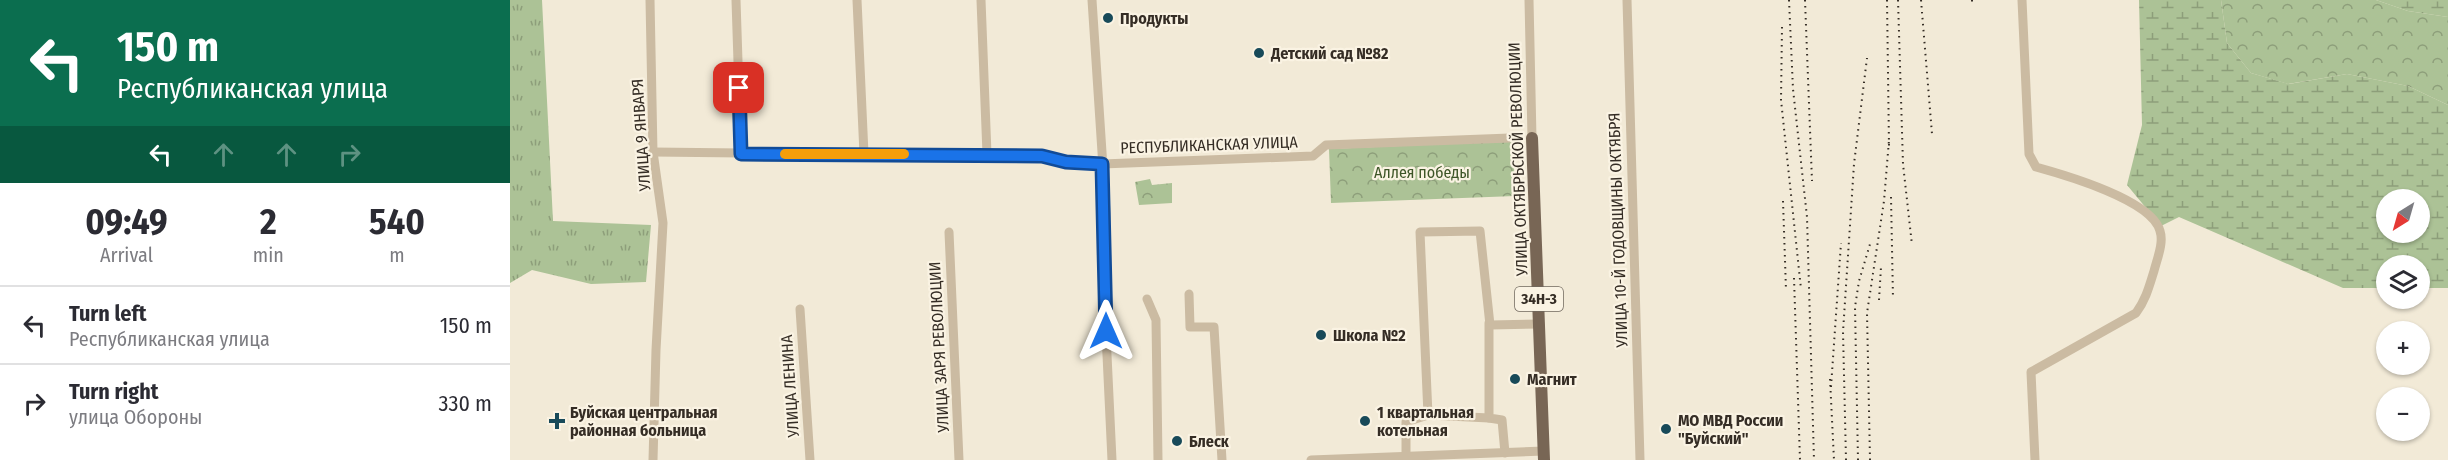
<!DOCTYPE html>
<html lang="en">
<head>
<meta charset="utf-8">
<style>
  body { margin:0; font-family:"Fira Sans Condensed",sans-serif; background:#f2f2f3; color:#2b2b33; height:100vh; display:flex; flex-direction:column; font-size:22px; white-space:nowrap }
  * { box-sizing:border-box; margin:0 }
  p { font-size:20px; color:#7c7c81 }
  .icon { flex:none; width:33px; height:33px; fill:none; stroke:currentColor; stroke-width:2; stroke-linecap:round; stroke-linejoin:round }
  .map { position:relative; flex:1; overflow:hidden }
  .panel { display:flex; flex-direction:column; background:#fff; width:510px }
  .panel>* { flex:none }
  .top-card { background:#0b6e4f; color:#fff; overflow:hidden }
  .needle { width:39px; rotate:217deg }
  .tools { position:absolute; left:1866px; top:189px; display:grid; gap:12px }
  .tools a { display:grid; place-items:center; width:54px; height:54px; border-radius:50%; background:#fff; box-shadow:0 2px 4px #0004; font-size:30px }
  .pin { position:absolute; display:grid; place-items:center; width:51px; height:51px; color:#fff; margin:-26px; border-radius:12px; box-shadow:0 3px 9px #0006 }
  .me { position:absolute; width:66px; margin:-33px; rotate:0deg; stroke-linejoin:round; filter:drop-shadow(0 0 4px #0008) }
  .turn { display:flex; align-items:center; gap:21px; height:126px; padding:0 18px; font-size:27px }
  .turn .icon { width:78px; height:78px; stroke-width:2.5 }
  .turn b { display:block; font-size:42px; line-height:51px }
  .lanes { display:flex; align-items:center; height:57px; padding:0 18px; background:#0003; justify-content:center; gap:30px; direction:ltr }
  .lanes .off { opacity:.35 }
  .eta { display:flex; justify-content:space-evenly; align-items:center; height:102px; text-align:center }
  .eta b { font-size:36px; font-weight:700; line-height:42px }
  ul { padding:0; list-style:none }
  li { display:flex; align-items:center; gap:18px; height:78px; padding:0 18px; border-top:2px solid #e1e1e2 }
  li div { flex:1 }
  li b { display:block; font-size:22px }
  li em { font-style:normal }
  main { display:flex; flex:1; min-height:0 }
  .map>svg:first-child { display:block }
  .grass { fill:url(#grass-tufts) }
  .forest { fill:url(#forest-crowns) }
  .wetland { fill:url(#wetland-marsh); fill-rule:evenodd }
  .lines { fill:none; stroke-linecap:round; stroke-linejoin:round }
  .minor { stroke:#cbbba2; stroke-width:9 }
  .major { stroke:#786655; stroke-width:12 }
  .rail { stroke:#352d25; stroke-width:2; stroke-dasharray:1.5 4.5; stroke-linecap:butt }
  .route-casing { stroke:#114b97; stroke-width:15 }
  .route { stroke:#1a73e8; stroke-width:10 }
  .slow { stroke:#f59e0b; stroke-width:10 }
  .poi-dot { fill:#184a59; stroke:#faf3e3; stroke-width:2 }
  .labels { text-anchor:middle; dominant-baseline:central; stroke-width:4.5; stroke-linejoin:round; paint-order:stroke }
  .shield { fill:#faf3e3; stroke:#70685e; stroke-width:1.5 }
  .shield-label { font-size:15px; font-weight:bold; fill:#352d25 }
  .poi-label { font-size:16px; font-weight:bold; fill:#352d25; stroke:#faf3e3; text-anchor:start }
  .street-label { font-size:16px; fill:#352d25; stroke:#faf3e3 }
  .park-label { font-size:16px; fill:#3d5527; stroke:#faf3e3 }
</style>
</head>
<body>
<main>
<section class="panel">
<div class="top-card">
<div class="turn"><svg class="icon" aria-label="left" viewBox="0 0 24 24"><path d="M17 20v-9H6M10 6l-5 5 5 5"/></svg><div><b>150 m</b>Республиканская улица</div></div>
<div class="lanes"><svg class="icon" aria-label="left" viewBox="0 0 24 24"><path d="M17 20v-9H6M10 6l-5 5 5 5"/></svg><svg class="icon off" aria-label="ahead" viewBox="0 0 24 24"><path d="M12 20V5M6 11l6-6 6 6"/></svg><svg class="icon off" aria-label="ahead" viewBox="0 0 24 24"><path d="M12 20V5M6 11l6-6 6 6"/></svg><svg class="icon off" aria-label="right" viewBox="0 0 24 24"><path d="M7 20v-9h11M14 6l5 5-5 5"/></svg></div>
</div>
<div class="eta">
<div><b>09:49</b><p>Arrival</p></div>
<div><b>2</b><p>min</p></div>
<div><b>540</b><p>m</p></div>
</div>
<ul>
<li><svg class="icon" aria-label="left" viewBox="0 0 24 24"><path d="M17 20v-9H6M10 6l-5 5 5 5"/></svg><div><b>Turn left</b><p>Республиканская улица</p></div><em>150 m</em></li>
<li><svg class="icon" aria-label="right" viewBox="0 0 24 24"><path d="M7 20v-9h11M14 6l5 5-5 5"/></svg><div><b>Turn right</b><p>улица Обороны</p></div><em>330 m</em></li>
</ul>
</section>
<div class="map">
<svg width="1938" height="460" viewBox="0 0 1938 460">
  <defs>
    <pattern id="grass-tufts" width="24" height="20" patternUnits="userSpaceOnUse" patternTransform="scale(1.5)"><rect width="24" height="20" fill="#acc296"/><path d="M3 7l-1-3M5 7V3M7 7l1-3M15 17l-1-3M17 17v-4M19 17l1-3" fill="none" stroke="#8d9e7a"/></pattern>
    <pattern id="forest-crowns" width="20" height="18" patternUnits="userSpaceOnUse" patternTransform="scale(1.5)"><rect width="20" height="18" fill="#acc296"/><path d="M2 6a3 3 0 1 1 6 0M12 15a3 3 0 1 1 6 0" fill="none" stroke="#8d9e7a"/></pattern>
    <pattern id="wetland-marsh" width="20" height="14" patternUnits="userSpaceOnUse" patternTransform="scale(1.5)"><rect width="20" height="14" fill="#acc296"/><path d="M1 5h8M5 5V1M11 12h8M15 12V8" fill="none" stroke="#8d9e7a"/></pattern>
  </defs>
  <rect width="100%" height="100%" fill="#f2ead7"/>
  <polygon class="grass" points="0,0 32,0 43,221 141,225 136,282 81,284 22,270 0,283"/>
  <g class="forest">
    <polygon points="1711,0 1866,0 1898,11 1938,17 1938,105 1898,86 1837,74 1778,84 1741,73 1717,43"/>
    <polygon points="1003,141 1005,196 821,203 819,149"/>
    <polygon points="640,179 642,185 662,183 662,203 629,205 625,182"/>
  </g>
  <g class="wetland">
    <path d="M1629,0H1711L1717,43L1741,73L1779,84L1837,74L1898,86L1938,105V288H1910V266H1876V288H1833L1669,217L1651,226L1617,185L1632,125ZM1876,200H1910V232H1876Z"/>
    <polygon points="1866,0 1938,0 1938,17 1898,11"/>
  </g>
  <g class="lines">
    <g class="minor">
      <polyline points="140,0 143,152 153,223 146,350 143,460"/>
      <polyline points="226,0 231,154"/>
      <polyline points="347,0 354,154"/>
      <polyline points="471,0 477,154"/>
      <polyline points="582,0 596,213 596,334 602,460"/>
      <polyline points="1019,0 1022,138"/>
      <polyline points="1117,0 1130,460"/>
      <path d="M1512,0L1519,154L1526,167C1555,175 1642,200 1650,231C1654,243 1647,259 1644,271C1639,287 1636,299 1626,313L1521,372L1525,460"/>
      <polyline points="143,152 532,156 556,162 592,164 803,156 816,145 1000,138"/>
      <polyline points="439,232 449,460"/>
      <polyline points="679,294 680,327 704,327 712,460"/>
      <polyline points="637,299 646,320 648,460"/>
      <polyline points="290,309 300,460"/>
      <polyline points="979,323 979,418 992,420 995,453"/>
      <polyline points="918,415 979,418"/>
      <polyline points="801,460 1034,451"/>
      <polyline points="896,460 896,422 918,415 910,232 970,231 980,325 1030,324"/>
    </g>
    <polyline class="major" points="1022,138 1034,460"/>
    <g class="rail">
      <polyline points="1279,0 1283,89 1297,217 1304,460"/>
      <polyline points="1295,0 1302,181"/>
      <polyline points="1377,0 1379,146"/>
      <polyline points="1388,0 1393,164 1402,245"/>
      <polyline points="1411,0 1422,134"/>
      <polyline points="1462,0 1462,3"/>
      <polyline points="1272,27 1271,100 1291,289"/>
      <polyline points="1381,197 1383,299"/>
      <polyline points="1273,201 1276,290"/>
      <polyline points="1284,278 1290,460"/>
      <polyline points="1369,300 1371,267"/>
      <polyline points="1320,379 1324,460"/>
      <polyline points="1321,387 1331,243"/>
      <polyline points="1336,460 1333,332 1344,164 1357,58"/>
      <polyline points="1348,460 1345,307 1349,281 1360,244"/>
      <polyline points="1360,460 1357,313 1374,201 1379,140"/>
    </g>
  </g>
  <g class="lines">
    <g class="route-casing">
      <polyline id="route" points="229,88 231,154 532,156 556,162 592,164 596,331"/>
    </g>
    <use href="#route" class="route"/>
    <polyline class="slow" points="275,154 394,154"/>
  </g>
  <g class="poi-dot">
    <circle cx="598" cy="18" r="6"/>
    <circle cx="749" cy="53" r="6"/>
    <circle cx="811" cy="335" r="6"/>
    <circle cx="1005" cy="379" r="6"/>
    <path d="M44 412h6v6h6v6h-6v6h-6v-6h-6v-6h6z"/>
    <circle cx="855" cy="421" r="6"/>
    <circle cx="1156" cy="429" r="6"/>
    <circle cx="667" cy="441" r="6"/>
  </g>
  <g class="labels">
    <rect class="shield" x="1005" y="287" width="48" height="24" rx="4.5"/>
    <g class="shield-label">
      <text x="1029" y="299">34Н-3</text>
    </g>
    <g class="poi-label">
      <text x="610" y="18">Продукты</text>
      <text x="761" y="53">Детский сад №82</text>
      <text x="823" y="335">Школа №2</text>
      <text x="1017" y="379">Магнит</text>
      <text x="60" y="412">Буйская центральная<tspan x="60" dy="18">районная больница</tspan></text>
      <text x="867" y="412">1 квартальная<tspan x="867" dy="18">котельная</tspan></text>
      <text x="1168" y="420">МО МВД России<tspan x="1168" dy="18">"Буйский"</tspan></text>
      <text x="679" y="441">Блеск</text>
    </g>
    <g class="street-label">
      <text transform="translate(131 135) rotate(-94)">УЛИЦА 9 ЯНВАРЯ</text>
      <text transform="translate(699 145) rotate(-2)">РЕСПУБЛИКАНСКАЯ УЛИЦА</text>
      <text transform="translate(1008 159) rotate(-92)">УЛИЦА ОКТЯБРЬСКОЙ РЕВОЛЮЦИИ</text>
      <text transform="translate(1108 230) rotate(-92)">УЛИЦА 10-Й ГОДОВЩИНЫ ОКТЯБРЯ</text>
      <text transform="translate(429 347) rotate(-93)">УЛИЦА ЗАРЯ РЕВОЛЮЦИИ</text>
      <text transform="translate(280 386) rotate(-94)">УЛИЦА ЛЕНИНА</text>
    </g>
    <g class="park-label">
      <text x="912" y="172">Аллея победы</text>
    </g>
  </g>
</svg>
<div class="tools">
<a><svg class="needle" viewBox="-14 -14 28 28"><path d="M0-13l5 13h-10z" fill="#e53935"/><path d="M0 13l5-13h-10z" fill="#7c7c81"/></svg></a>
<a><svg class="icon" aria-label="layers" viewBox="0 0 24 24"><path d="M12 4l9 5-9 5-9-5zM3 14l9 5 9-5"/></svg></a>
<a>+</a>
<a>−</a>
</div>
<div class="pin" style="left:229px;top:88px;background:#d93025"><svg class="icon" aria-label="arrive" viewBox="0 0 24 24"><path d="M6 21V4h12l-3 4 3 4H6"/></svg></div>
<svg class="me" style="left:596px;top:331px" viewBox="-20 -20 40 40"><path d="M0-17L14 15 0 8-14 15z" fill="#1a73e8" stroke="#fff" stroke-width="4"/></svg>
</div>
</main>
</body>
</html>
